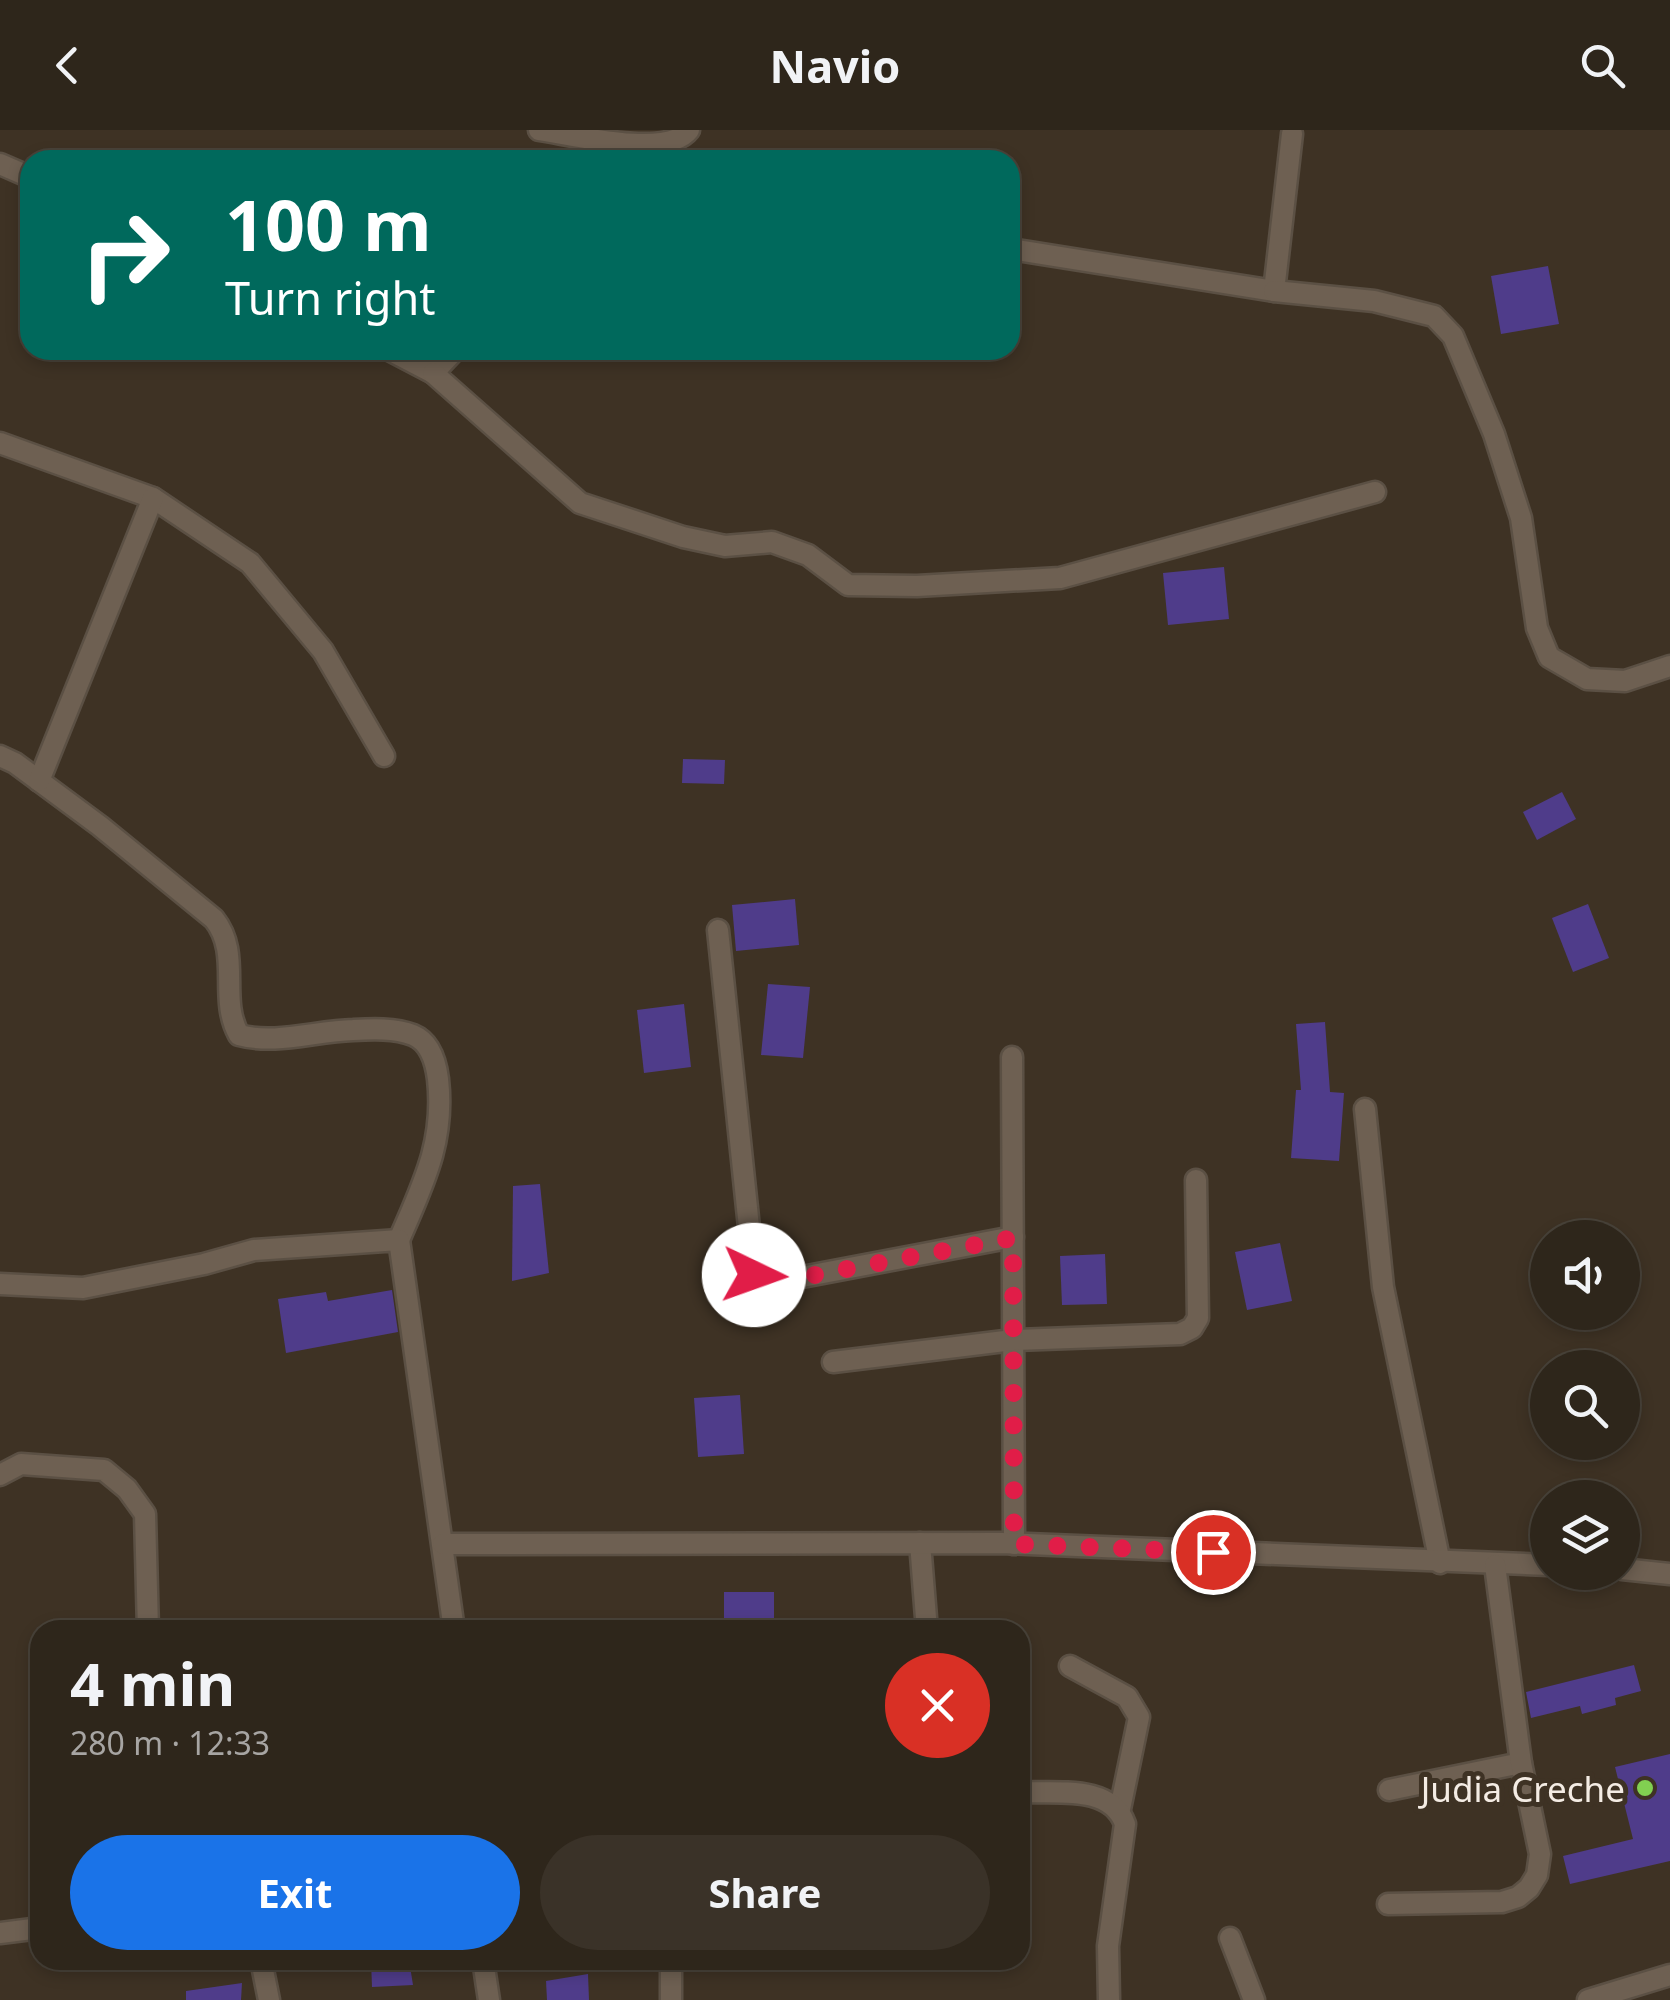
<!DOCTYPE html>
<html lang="en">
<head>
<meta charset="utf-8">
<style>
  body { margin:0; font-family:"Noto Sans",sans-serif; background:#3a3228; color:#f1f3f6; height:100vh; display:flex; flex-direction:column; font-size:38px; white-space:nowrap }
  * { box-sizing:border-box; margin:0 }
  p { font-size:32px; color:#a7a5a3 }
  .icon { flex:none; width:55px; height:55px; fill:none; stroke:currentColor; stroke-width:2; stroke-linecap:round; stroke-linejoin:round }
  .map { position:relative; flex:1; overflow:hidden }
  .drawer { position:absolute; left:30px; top:1490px; width:1000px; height:350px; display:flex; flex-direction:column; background:#2e261b; border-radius:30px; box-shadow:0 5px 15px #0003,0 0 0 2px #49433a }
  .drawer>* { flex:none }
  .top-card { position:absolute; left:20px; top:20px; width:1000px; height:210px; border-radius:30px; box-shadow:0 5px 15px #0003,0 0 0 2px #49433a; background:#00695c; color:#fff; overflow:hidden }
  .tools { position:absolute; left:1530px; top:1090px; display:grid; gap:20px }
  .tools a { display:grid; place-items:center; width:110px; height:110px; border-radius:50%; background:#2e261b; box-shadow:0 5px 15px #0003,0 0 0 2px #49433a; font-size:50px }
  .pin { position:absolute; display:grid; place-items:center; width:85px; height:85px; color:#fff; margin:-42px; border:5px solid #fff; border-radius:50%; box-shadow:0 2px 10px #0007 }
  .me { position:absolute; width:110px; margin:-55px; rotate:93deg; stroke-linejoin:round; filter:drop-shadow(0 0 8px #0008) }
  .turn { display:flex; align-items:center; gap:35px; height:210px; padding:0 40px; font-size:45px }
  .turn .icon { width:130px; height:130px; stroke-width:2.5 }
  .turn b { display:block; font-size:70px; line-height:85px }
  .round { display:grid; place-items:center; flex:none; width:105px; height:105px; border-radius:52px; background:#3a3228 }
  .summary { display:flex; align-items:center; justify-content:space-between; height:170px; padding:0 40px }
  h1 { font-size:60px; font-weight:700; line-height:75px }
  .action { display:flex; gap:20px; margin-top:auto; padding:20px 40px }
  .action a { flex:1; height:115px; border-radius:60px; background:#1a73e8; color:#fff; font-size:40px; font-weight:700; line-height:115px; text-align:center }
  .action a+a { background:#3a3228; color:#f1f3f6 }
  header { display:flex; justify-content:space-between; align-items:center; height:130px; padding:0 40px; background:#2e261b; font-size:45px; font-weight:700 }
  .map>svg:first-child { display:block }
  .building { fill:#4f3c8a }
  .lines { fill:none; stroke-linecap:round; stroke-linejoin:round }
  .minor-casing { stroke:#5b5044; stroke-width:25 }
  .minor { stroke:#6e6052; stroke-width:20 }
  .route { stroke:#e11d48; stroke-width:18; stroke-dasharray:0 32.4 }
  .poi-dot { fill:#81d051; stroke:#3e3224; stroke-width:4 }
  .labels { text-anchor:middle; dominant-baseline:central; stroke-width:10; stroke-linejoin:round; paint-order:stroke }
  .poi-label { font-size:35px; fill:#f4ece4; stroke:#3e3224; text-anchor:end }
</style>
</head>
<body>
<header><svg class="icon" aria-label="back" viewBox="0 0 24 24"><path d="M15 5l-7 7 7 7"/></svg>Navio<svg class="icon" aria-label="search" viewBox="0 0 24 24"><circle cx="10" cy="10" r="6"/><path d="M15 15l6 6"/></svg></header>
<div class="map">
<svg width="1670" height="1870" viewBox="0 0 1670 1870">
  <rect width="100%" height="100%" fill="#3e3224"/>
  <g class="building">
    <polygon points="1548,136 1559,194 1501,204 1491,146"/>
    <polygon points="1224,437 1229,489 1168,495 1163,443"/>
    <polygon points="683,629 725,630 724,654 682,653"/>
    <polygon points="1562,662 1576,689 1537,710 1523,682"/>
    <polygon points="795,769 799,815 736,821 732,775"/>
    <polygon points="1588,774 1609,828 1573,842 1552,788"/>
    <polygon points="768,854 810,857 803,928 761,925"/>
    <polygon points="684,874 691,937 644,943 637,880"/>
    <polygon points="1325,892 1330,962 1344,963 1339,1031 1291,1028 1296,960 1301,960 1296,894"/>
    <polygon points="540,1054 549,1143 512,1151 513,1056"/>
    <polygon points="1280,1113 1292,1171 1247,1180 1235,1122"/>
    <polygon points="1105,1124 1107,1174 1062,1175 1060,1126"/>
    <polygon points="392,1160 398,1202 286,1223 278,1169 326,1162 328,1171"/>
    <polygon points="740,1265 744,1324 698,1327 694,1268"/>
    <rect x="724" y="1462" width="50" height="38"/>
    <polygon points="1634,1535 1641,1561 1615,1568 1616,1575 1582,1584 1580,1576 1531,1588 1526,1562"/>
    <polygon points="1670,1624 1670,1731 1570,1754 1563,1726 1633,1709 1615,1637"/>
    <polygon points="371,1830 409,1830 413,1855 372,1857"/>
    <polygon points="588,1844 589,1870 547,1870 546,1851"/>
    <polygon points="242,1853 241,1870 186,1870 186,1861"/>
  </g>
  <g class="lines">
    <g class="minor-casing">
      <g id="minor">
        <path d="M539,0C573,5 667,29 689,0"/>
        <polyline points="0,34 30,47"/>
        <polyline points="1010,119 1274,161 1292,4"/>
        <polyline points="1274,161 1374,171 1434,186 1453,206 1494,304 1521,388 1537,498 1549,527 1587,549 1625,551 1670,536"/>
        <polyline points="389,220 433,243 455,220"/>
        <polyline points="433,243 580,373 683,407 725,416 772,412 808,425 848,455 917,456 1060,448 1375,362"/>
        <polyline points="0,313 153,368 250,433 323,521 384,626"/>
        <path d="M0,626L15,633L100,696L214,789C242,824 218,868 239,905C275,915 315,901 353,900C372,899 395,898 413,905C430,912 436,933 438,949C445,1012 423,1054 399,1110"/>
        <polyline points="39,651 153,368"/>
        <polyline points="718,800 754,1145 765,1154 1013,1107"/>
        <polyline points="1012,927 1014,1414"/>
        <polyline points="1365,979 1383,1157 1440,1433"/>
        <polyline points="0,1154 83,1158 204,1134 254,1120 399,1110 454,1500"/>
        <polyline points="833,1232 1013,1210 1180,1204 1192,1198 1198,1188 1196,1050"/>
        <polyline points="0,1345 21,1334 104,1340 127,1359 145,1384 148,1500"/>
        <polyline points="920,1413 927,1500"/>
        <polyline points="443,1414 1002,1413 1548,1435"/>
        <polyline points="1622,1439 1670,1444"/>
        <polyline points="1070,1536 1127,1567 1139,1587 1120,1679"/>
        <polyline points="1389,1660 1521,1633"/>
        <path d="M1020,1662C1056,1664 1111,1654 1125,1694L1108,1816L1109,1870"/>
        <polyline points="1388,1774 1502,1772 1518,1767 1529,1758 1537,1745 1540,1724 1521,1633 1495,1435"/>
        <polyline points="0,1803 40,1798"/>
        <polyline points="1230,1808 1254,1870"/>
        <polyline points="261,1830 269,1870"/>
        <polyline points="483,1830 489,1870"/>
        <polyline points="671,1830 671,1870"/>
        <polyline points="1588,1870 1670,1845"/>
      </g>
    </g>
    <use href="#minor" class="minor"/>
  </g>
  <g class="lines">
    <polyline class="route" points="754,1145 766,1154 1013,1108 1014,1414 1213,1422"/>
  </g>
  <circle class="poi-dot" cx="1645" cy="1658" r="10"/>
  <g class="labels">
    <g class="poi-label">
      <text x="1625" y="1658">Judia Creche</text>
    </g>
  </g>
</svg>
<div class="tools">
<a><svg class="icon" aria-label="sound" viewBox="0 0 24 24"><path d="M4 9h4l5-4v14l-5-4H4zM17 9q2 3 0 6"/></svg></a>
<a><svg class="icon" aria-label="search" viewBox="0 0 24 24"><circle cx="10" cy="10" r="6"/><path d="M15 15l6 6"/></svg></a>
<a><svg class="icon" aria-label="layers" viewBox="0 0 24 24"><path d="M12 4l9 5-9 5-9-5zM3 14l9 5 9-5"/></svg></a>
</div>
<div class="pin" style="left:1213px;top:1422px;background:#d93025"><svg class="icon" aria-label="arrive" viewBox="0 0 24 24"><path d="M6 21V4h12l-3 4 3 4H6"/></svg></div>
<svg class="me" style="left:754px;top:1145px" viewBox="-20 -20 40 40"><circle r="19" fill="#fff"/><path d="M0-13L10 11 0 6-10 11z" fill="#e11d48"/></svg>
<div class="top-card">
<div class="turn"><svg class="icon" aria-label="right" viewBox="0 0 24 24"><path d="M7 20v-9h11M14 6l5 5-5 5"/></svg><div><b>100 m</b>Turn right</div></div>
</div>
<section class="drawer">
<div class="summary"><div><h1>4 min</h1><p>280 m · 12:33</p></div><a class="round" style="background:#d93025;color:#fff"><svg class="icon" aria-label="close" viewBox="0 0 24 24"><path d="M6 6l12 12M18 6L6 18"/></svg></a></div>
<div class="action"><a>Exit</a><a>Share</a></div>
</section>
</div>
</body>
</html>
